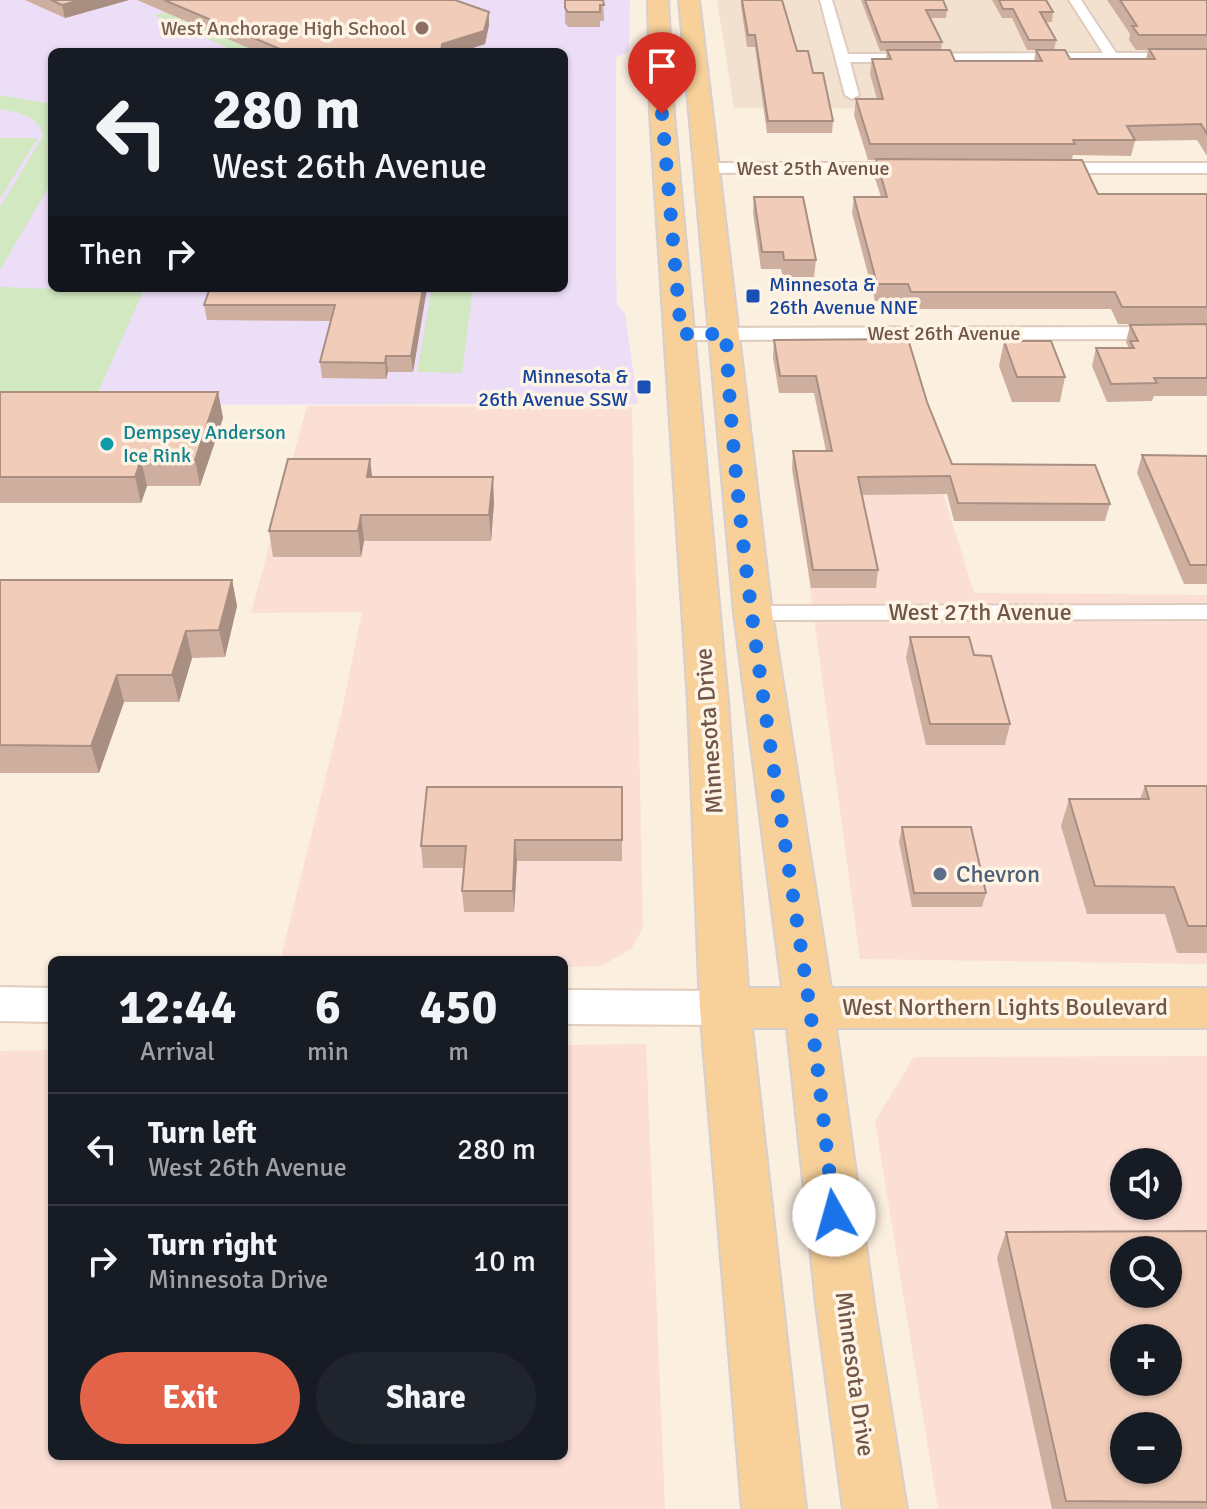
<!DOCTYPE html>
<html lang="en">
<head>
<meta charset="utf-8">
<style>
  body { margin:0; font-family:Signika,sans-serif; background:#20242c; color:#f1f3f6; height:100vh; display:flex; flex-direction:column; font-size:30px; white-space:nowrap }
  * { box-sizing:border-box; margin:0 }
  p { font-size:26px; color:#9ea1a6 }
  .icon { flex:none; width:44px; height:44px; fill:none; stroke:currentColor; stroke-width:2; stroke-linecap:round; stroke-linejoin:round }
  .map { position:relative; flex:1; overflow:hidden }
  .details { position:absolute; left:48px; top:956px; width:520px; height:504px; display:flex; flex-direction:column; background:#171b24; border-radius:12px; box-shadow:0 2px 6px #0004 }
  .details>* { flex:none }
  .banner { position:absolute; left:48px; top:48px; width:520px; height:244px; border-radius:12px; box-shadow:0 2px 6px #0004; background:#171b24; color:#f1f3f6; overflow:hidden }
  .fabs { position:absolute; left:1110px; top:1148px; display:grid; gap:16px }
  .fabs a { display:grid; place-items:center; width:72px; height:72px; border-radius:50%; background:#171b24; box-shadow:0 2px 6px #0004; font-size:40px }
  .pin { position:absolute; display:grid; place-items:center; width:68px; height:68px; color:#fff; margin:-82px -34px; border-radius:50% 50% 50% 0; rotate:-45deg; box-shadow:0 0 8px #0007 }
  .pin .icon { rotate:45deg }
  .me { position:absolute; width:88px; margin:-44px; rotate:353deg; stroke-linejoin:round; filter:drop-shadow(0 0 6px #0008) }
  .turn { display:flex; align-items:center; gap:28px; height:168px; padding:0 32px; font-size:36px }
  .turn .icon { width:104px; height:104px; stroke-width:2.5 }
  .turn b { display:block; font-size:56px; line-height:68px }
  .then { display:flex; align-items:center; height:76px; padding:0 32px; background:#0003; gap:16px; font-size:30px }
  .eta { display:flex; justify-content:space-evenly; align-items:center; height:136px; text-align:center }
  .eta b { font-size:48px; font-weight:800; line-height:56px }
  .button { display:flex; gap:16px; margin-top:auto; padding:16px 32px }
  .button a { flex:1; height:92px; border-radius:48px; background:#e26348; color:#fff; font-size:32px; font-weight:800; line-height:92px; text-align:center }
  .button a+a { background:#20242c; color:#f1f3f6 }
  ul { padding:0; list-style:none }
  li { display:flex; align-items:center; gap:24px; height:112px; padding:0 32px; border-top:2px solid #363941 }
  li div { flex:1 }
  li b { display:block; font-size:30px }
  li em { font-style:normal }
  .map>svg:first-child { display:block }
  .residential { fill:#f2e1cf }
  .commercial { fill:#fbded4; fill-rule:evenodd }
  .education { fill:#eddef7; fill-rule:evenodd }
  .green { fill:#d2e8c0 }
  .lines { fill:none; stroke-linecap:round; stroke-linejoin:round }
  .street-casing { stroke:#dfcbbd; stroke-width:4 }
  .secondary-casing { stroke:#e4ccbb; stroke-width:4 }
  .primary-casing { stroke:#d7cfcc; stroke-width:4 }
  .street { fill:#fff; fill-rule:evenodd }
  .secondary { fill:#fff; fill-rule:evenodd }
  .primary { fill:#f8d19a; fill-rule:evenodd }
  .wall { fill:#ceaf9f }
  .shaded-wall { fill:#a88f82 }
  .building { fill:#f0ccb9; stroke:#a88f82; stroke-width:2; fill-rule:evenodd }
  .route { stroke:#1a73e8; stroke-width:14; stroke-dasharray:0 25.2 }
  .education-dot { fill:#8d6e63; stroke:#fef4e6; stroke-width:3 }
  .transit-dot { fill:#1a4fb4; stroke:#fef4e6; stroke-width:3 }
  .culture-dot { fill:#0f9aa8; stroke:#fef4e6; stroke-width:3 }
  .service-dot { fill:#5c6f8a; stroke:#fef4e6; stroke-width:3 }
  .labels { text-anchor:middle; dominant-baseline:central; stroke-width:7; stroke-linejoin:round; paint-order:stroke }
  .far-education-label { font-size:20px; fill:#785e54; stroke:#fef4e6; text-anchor:end }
  .far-street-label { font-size:20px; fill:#715549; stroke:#fef4e6 }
  .far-transit-label { font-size:20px; fill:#164399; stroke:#fef4e6; text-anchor:start }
  .far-culture-label { font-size:20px; fill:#0d838f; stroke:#fef4e6; text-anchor:start }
  .street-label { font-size:24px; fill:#715549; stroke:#fef4e6 }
  .service-label { font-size:24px; fill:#4e5e75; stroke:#fef4e6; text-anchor:start }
</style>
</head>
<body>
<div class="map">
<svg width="1207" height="1509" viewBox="0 0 1207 1509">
  <rect width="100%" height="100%" fill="#fbefe0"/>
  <polygon class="residential" points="717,0 1207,0 1207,110 734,108"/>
  <g class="commercial">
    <polygon points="307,406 632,407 643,928 631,949 601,966 564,967 564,960 286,960 282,953 342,711 362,612 251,613"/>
    <polygon points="793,462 934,463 974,593 1207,595 1207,964 860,959"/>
    <polygon points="646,1044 665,1509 0,1509 0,1051 52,1050 52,1456 564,1456 564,1045"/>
    <path d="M1207,1056V1509H938L875,1121L914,1057ZM1124,1162H1168V1206H1124ZM1124,1250H1168V1294H1124ZM1124,1338H1168V1382H1124ZM1124,1426H1168V1470H1124Z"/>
  </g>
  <path class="education" d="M0,0H630L629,52L616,57V270L617,304L625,314L638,404L0,405ZM52,52H564V288H52Z"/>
  <g class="green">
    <polygon points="165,12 253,50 237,52 154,15"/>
    <path d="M0,95L52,104V181L0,270V207L43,136C40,116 17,112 0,109Z"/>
    <polygon points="0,138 38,138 0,198"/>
    <polygon points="0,287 143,292 95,399 0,398"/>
    <polygon points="432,288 473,288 462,373 417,372"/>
  </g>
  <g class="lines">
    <g class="street-casing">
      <g id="street">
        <polygon points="820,0 832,0 848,54 1103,53 1069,0 1081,0 1116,53 1207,53 1207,61 850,62 859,95 852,99 845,95"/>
        <polygon points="911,163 919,168 917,171 708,173 700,168 708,163"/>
        <polygon points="1207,163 1207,173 1051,173 1043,168 1051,163"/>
        <polygon points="1207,327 1207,339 681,340 672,334 681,328"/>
        <polygon points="1207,605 1207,619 753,620 741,613 753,606"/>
      </g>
    </g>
    <g class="secondary-casing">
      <g id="secondary">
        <polygon points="0,987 52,988 52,1022 0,1021"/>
        <polygon points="564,990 725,991 740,996 746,1008 740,1020 725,1025 564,1024"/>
      </g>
    </g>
    <g class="primary-casing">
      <polygon id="primary" points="648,0 668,0 674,114 728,702 748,988 782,988 734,613 679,0 699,0 772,613 831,988 1207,988 1207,1028 836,1028 874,1304 907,1509 843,1509 816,1304 787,1028 752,1028 806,1509 742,1509 700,1008 688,702 650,114"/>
    </g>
    <use href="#street" class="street"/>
    <use href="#secondary" class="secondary"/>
    <use href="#primary" class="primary"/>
  </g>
  <g class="wall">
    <polygon points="25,0 129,0 65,18"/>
    <polygon points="137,0 455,0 489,25 485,44 460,52 258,52"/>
    <polygon points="565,0 603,0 604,21 600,21 600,27 568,27 565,23"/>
    <polygon points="741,0 782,0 797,51 813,73 833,121 832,133 767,133 755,47 747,47 741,6"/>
    <polygon points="861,0 943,0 947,10 946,18 930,18 942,42 941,50 955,61 1034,61 1036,50 1027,50 1012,18 1002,18 992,0 1046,0 1053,12 1052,22 1045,22 1056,40 1054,50 1070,59 1146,59 1148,50 1136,50 1129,40 1130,34 1107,0 1207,0 1207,156 1197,140 1135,141 1131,156 1073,155 1072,159 1098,194 1207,194 1207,396 1154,396 1152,401 1107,402 1092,366 1096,348 1129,348 1126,342 1130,325 1170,325 1118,324 1111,309 908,309 906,301 875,301 852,213 854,197 881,197 874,175 876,160 868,160 854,115 856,99 877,99 870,74 872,59 886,59 887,51 880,51"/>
    <polygon points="754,197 816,260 814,277 783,277 781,269 761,269 753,213"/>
    <polygon points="427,288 413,372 388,372 386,379 322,378 320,362 331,321 207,320 204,305"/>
    <polygon points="774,340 927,402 952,464 1110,504 1105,521 954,521 947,494 862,495 878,570 876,588 811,588 792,469 793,451 826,451 814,393 779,393 773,357"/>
    <polygon points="1004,341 1065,377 1060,402 1012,402 999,366"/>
    <polygon points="0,392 218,392 223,418 200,486 147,486 141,503 0,503"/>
    <polygon points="1142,455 1207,456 1207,584 1184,584 1137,473"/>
    <polygon points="372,477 494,503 491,541 364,541 361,557 273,557 269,531"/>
    <polygon points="0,580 232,580 237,606 225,657 192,658 179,702 124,702 99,773 0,773"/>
    <polygon points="910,637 974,655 1010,724 1005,745 926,745 906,658"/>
    <polygon points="1145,786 1207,786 1207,953 1177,953 1165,914 1087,914 1061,826 1069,799 1140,799"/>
    <polygon points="427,787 622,840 622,861 517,861 514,912 464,912 462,891 464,868 423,868 421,846"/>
    <polygon points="902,827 986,893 982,907 912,907 899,842"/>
    <polygon points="1207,1231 1207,1509 1052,1509 997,1258 1006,1232"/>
  </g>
  <g class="shaded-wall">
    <polygon points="80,0 129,0 65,18 62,5"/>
    <polygon points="489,12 489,25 485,44 460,52 441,52 442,44"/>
    <polygon points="423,288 427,288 413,372 411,356"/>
    <polygon points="386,356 388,372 386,379 385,363"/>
    <polygon points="218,392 223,418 200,486 195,460"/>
    <polygon points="370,459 373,484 367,477"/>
    <polygon points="141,460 147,486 141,503 135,477"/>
    <polygon points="493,477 494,503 491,541 489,515"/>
    <polygon points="361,515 364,541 361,557 358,531"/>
    <polygon points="232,580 237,606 225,657 219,630"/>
    <polygon points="186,631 192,658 179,702 172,675"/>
    <polygon points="117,675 124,702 99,773 91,746"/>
    <polygon points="515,840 517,861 514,912 513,891"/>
  </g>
  <g class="building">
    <polygon points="51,0 80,0 62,5"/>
    <polygon points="164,0 455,0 489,12 484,31 442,44 441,52 287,52"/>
    <polygon points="565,0 603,0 604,5 600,5 600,12 568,12 565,8"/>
    <polygon points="742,0 782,0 797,51 808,51 813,73 823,73 833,121 768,121 755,35 748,35"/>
    <polygon points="865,0 943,0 947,10 926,10 942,42 881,42"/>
    <polygon points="999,0 1046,0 1053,12 1040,12 1056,40 1029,40 1013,9 1003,9"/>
    <polygon points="1120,0 1207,0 1207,35 1139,35 1132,26 1137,26"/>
    <polygon points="1149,49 1207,49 1207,134 1201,124 1127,126 1135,140 1073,140 1075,144 870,144 856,99 883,99 872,59 891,59 887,50 950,50 955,61 1042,61 1036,50 1065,50 1070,59 1155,59"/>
    <polygon points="876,159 1082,160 1098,194 1207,194 1207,307 1122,307 1115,292 911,292 908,284 877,284 854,197 887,197"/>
    <polygon points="754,197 803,197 816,260 784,260 783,252 762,252"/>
    <polygon points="210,288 423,288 411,356 386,356 385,363 320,362 335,305 204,305"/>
    <polygon points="1207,324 1207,378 1154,378 1157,383 1111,384 1096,348 1134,348 1130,341 1138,341 1130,325"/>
    <polygon points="908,339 927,402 952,464 1095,465 1110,504 958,503 950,476 858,477 878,570 813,570 793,451 832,451 816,376 780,376 774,340"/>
    <polygon points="1004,341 1051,341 1065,377 1017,377"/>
    <polygon points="0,392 218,392 195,460 141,460 135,477 0,477"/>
    <polygon points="1142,455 1207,456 1207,565 1190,565"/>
    <polygon points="288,459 370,459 367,477 493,477 489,515 361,515 358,531 269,531"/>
    <polygon points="0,580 232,580 219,630 186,631 172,675 117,675 91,746 0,745"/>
    <polygon points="910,637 969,637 974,655 991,656 1010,724 930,724"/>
    <polygon points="1145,786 1207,786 1207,926 1188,926 1174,887 1095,886 1069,799 1149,799"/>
    <polygon points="427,787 622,787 622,840 515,840 513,891 462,891 466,846 421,846"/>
    <polygon points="902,827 971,827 986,893 914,893"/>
    <path d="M1207,1231V1502L1066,1501L1006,1232ZM1124,1250H1168V1294H1124ZM1124,1338H1168V1382H1124ZM1124,1426H1168V1470H1124Z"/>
  </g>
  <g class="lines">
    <path class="route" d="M662,114L681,334H726C736,558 777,781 809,1003C819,1073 826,1144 834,1215"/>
  </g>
  <circle class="education-dot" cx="422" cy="28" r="8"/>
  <g class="transit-dot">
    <rect x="745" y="288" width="16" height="16" rx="4"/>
    <rect x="636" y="379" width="16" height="16" rx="4"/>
  </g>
  <circle class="culture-dot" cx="107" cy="444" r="8"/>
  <circle class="service-dot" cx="940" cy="874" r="8"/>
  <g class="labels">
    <g class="far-education-label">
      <text x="406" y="28">West Anchorage High School</text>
    </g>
    <g class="far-street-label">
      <text x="813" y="168">West 25th Avenue</text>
      <text x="944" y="333">West 26th Avenue</text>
    </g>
    <g class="far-transit-label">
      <text x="769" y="284">Minnesota &amp;<tspan x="769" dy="23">26th Avenue NNE</tspan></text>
      <text x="628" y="376" text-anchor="end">Minnesota &amp;<tspan x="628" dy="23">26th Avenue SSW</tspan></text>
    </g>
    <g class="far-culture-label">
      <text x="123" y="432">Dempsey Anderson<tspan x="123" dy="23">Ice Rink</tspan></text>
    </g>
    <g class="street-label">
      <text x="980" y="612">West 27th Avenue</text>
      <text transform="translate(709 731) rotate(-94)">Minnesota Drive</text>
      <text x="1005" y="1007">West Northern Lights Boulevard</text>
      <text transform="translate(855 1374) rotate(82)">Minnesota Drive</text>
    </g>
    <g class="service-label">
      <text x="956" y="874">Chevron</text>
    </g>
  </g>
</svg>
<div class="fabs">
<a><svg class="icon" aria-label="sound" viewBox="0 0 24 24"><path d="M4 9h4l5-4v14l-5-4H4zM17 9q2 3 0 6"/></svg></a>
<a><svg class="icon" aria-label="search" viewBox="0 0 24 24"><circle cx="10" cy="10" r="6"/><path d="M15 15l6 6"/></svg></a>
<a>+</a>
<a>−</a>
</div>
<div class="pin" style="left:662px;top:114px;background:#d93025"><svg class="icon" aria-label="arrive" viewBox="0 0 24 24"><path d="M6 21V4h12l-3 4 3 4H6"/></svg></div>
<svg class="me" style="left:834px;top:1215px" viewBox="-20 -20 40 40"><circle r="19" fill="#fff"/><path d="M0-13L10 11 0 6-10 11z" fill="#1a73e8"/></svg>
<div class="banner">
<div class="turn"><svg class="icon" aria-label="left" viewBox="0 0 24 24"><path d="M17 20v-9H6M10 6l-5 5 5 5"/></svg><div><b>280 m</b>West 26th Avenue</div></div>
<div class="then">Then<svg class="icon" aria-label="right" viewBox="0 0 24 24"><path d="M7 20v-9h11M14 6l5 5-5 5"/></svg></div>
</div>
<section class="details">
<div class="eta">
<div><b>12:44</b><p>Arrival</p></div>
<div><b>6</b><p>min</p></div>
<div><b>450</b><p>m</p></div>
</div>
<ul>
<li><svg class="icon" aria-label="left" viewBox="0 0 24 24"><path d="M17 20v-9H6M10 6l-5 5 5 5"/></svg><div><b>Turn left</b><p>West 26th Avenue</p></div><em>280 m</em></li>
<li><svg class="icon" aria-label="right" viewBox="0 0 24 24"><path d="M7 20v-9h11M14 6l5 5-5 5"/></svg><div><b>Turn right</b><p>Minnesota Drive</p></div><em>10 m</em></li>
</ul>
<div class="button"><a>Exit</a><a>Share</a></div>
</section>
</div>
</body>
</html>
